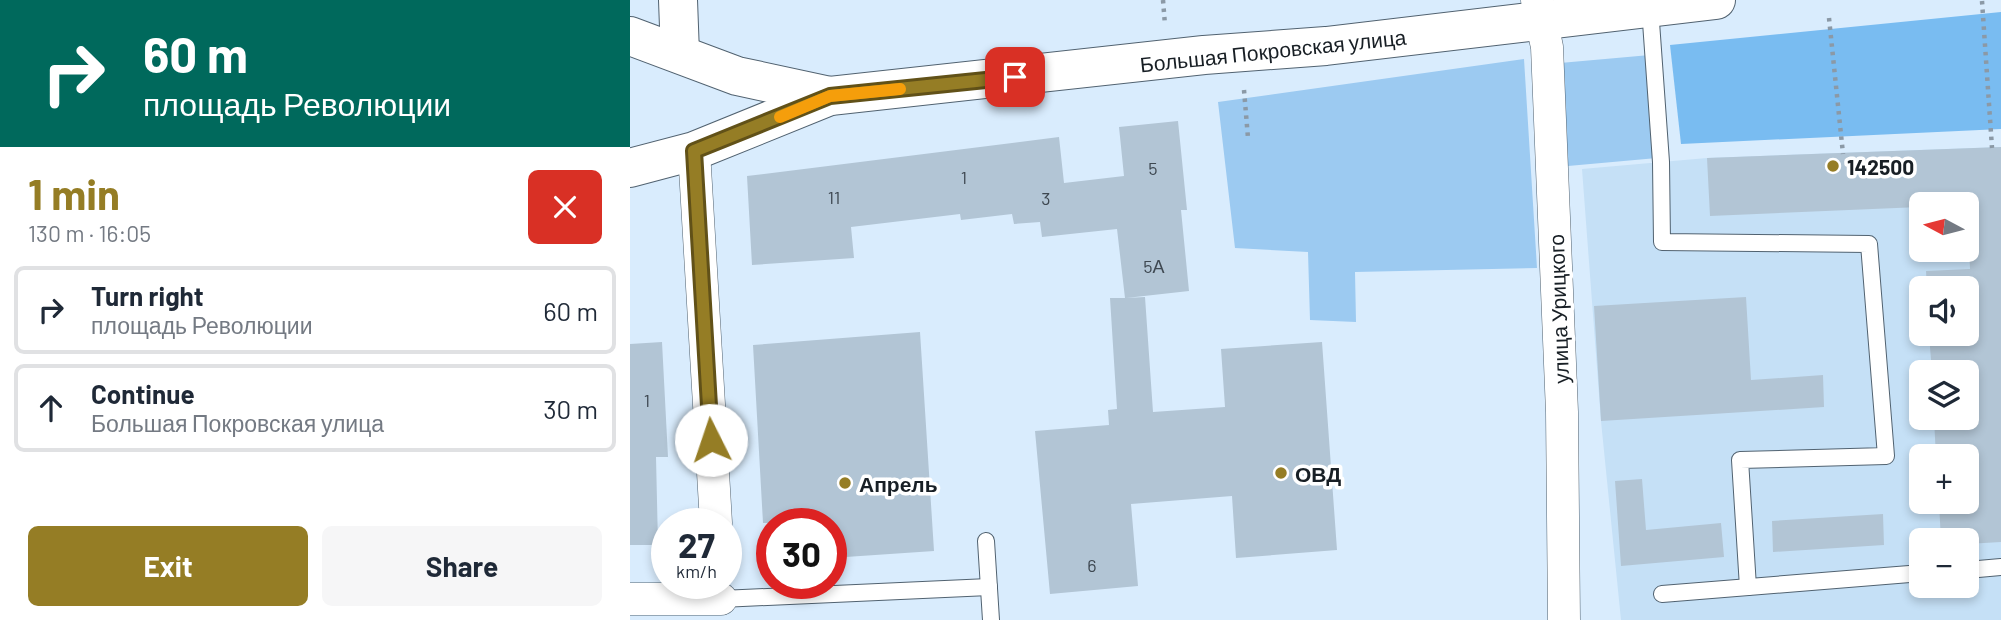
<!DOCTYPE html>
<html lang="en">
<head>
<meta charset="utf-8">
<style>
  body { margin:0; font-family:Barlow,sans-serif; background:#f6f6f7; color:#1f2937; height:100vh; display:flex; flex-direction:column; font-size:26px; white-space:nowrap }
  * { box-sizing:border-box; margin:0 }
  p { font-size:23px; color:#747a83 }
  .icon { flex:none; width:38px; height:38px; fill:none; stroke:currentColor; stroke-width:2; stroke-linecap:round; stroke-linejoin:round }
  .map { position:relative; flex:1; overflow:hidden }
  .drawer { display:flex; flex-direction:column; background:#fff; width:630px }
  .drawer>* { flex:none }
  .banner { background:#00695c; color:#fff; overflow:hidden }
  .needle { width:46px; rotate:277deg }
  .buttons { position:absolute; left:1279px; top:192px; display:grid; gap:14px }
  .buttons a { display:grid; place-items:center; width:70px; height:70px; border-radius:10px; background:#fff; box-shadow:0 4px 10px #0003; font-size:35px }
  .speed { position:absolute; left:21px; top:508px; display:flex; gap:14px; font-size:35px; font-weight:700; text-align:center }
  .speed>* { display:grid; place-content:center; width:91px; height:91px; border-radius:50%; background:#fff; box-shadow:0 4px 10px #0003; line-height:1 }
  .speed small { font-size:18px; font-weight:400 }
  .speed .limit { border:10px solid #d22; background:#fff; color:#111 }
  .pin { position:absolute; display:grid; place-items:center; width:60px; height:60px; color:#fff; margin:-30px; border-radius:14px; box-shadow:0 4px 10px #0006 }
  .me { position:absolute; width:77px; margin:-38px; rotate:356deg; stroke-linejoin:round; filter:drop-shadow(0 0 5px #0008) }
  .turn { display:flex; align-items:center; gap:24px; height:147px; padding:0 28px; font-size:32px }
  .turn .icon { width:91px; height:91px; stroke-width:2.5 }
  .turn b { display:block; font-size:49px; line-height:60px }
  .round { display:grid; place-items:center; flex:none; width:74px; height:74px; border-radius:10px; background:#f6f6f7 }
  .overview { display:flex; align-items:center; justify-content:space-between; height:119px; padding:0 28px }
  h1 { font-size:42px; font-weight:700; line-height:52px; color:#957d25 }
  .cta { display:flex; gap:14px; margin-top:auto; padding:14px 28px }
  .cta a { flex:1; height:80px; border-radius:10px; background:#957d25; color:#fff; font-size:28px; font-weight:700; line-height:80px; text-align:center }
  .cta a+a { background:#f6f6f7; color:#1f2937 }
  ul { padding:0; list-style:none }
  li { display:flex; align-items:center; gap:21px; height:88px; margin:0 14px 10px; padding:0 14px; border:4px solid #e0e1e3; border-radius:10px }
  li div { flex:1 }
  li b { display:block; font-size:26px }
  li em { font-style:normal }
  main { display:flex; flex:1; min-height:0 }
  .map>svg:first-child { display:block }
  .built { fill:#c5e0f6; fill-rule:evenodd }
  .green { fill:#9ccaf1 }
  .forest { fill:#79bcf1 }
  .building { fill:#b2c5d5 }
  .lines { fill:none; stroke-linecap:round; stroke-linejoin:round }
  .service-casing { stroke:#516270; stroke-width:18 }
  .minor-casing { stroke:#516270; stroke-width:33 }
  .tertiary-casing { stroke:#516270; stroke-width:40 }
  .secondary-casing { stroke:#516270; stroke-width:40 }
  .path { stroke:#8b99a6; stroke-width:4.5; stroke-dasharray:3.5 5; stroke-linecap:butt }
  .service { stroke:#fff; stroke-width:16 }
  .minor { stroke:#fff; stroke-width:32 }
  .tertiary { stroke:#fff; stroke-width:38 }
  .secondary { stroke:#fff; stroke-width:38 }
  .route-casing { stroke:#615118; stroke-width:18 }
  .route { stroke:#957d25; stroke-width:12 }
  .slow { stroke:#f59e0b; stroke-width:12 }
  .poi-dot { fill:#957d25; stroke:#fff; stroke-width:2.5 }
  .labels { text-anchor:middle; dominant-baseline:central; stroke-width:7; stroke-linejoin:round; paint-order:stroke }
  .number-label { font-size:18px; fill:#3e4851 }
  .street-label { font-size:21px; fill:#181f25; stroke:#fff }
  .poi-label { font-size:21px; font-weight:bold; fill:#181f25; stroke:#fff; text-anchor:start }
</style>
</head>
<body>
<main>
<section class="drawer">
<div class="banner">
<div class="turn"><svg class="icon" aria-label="right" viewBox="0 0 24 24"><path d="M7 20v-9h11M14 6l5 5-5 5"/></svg><div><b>60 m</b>площадь Революции</div></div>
</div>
<div class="overview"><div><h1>1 min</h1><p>130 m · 16:05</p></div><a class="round" style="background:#d93025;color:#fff"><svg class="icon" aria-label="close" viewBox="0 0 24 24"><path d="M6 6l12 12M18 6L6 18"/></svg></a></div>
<ul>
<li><svg class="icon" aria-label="right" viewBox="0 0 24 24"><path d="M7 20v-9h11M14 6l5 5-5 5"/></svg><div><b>Turn right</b><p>площадь Революции</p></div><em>60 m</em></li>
<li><svg class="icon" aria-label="ahead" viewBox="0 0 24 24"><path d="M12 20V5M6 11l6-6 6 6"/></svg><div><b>Continue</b><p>Большая Покровская улица</p></div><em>30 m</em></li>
</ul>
<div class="cta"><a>Exit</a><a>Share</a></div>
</section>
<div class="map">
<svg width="1371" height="620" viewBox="0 0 1371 620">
  <rect width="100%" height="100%" fill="#d9ecfd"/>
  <path class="built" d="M1371,147V620H991L971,421L952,169L1077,158ZM1292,205H1337V250H1292ZM1292,289H1337V334H1292ZM1292,373H1337V418H1292ZM1292,457H1337V502H1292ZM1292,541H1337V586H1292Z"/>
  <g class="green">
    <polygon points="1020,55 1027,158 938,166 930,63"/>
    <polygon points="894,59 907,268 725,272 726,322 680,320 678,252 605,248 588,102"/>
  </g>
  <polygon class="forest" points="1371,12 1371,129 1051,144 1040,45"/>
  <g class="building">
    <polygon points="548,121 557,210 551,210 559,291 496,298 515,297 523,412 595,407 591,349 692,342 707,550 606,558 602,496 501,504 508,586 420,594 405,431 479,425 478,410 487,409 480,298 495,298 487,229 412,237 410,222 384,224 382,214 331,220 330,214 221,227 224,258 122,265 117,176 429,137 434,183 494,176 489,127"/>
    <polygon points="1371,147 1371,542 1337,544 1337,541 1311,541 1309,502 1337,502 1337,457 1306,457 1304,418 1337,418 1337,373 1302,373 1299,334 1337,334 1337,289 1297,289 1296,271 1340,269 1337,205 1080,216 1077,158"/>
    <polygon points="1116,297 1121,380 1193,375 1194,407 971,421 964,306"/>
    <polygon points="290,332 304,551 201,558 201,523 133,523 123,345"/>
    <polygon points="32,342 38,457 26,457 28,545 0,545 0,344"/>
    <polygon points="1012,479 1016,530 1091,523 1094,557 991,566 985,481"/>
    <polygon points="1253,514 1254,545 1143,552 1142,521"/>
  </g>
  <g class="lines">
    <g class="service-casing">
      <g id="service">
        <polyline points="1020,8 1031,162 1032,242 1239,244 1256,456 1110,460 1118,587"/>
        <polyline points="356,541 361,620"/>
        <polyline points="1337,570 1371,567"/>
        <polyline points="1032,594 1292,573"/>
        <polyline points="91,599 359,587"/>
      </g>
    </g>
    <g class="minor-casing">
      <g id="minor">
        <polyline points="907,0 917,47 932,412 934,620"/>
        <polyline points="64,151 86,523"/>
        <polyline points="0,599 91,599"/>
      </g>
    </g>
    <g class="tertiary-casing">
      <polyline id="tertiary" points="48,0 50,54"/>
    </g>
    <g class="secondary-casing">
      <g id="secondary">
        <polyline points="0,36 107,76 200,96"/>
        <polyline points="0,168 64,151 200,96 574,55 696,46 1086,0"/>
      </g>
    </g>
    <g class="path">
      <polyline points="533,0 535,25"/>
      <polyline points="1352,1 1362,148"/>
      <polyline points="1199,18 1213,154"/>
      <polyline points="614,90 618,138"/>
    </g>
    <use href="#service" class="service"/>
    <use href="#minor" class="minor"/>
    <use href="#tertiary" class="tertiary"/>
    <use href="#secondary" class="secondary"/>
  </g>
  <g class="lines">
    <g class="route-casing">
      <polyline id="route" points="81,440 64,151 200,96 385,77"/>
    </g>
    <use href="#route" class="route"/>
    <polyline class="slow" points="150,117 200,96 270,89"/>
  </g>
  <g class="poi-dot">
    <circle cx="1203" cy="166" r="7"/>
    <circle cx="651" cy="473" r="7"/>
    <circle cx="215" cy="483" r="7"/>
  </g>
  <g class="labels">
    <g class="number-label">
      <text x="523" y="168">5</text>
      <text x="334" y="177">1</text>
      <text x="204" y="197">11</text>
      <text x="416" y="198">3</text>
      <text x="524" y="266">5А</text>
      <text x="17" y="400">1</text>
      <text x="462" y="565">6</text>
    </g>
    <g class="street-label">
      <text transform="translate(643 50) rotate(-6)">Большая Покровская улица</text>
      <text transform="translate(928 309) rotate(-92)">улица Урицкого</text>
    </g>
    <g class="poi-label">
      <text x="1217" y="166">142500</text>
      <text x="665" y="473">ОВД</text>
      <text x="229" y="483">Апрель</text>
    </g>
  </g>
</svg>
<div class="buttons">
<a><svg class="needle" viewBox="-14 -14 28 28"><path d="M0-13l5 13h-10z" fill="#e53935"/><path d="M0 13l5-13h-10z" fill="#747a83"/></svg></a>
<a><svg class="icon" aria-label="sound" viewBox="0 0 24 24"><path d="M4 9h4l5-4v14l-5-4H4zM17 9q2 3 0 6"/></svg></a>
<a><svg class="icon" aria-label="layers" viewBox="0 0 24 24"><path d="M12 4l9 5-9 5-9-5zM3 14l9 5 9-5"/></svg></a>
<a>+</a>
<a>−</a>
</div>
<div class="speed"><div>27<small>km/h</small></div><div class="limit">30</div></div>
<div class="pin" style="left:385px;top:77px;background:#d93025"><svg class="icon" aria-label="arrive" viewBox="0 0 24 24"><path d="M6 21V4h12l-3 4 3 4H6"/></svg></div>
<svg class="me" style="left:81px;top:440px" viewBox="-20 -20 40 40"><circle r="19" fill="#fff"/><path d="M0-13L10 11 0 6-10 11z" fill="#957d25"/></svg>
</div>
</main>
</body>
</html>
